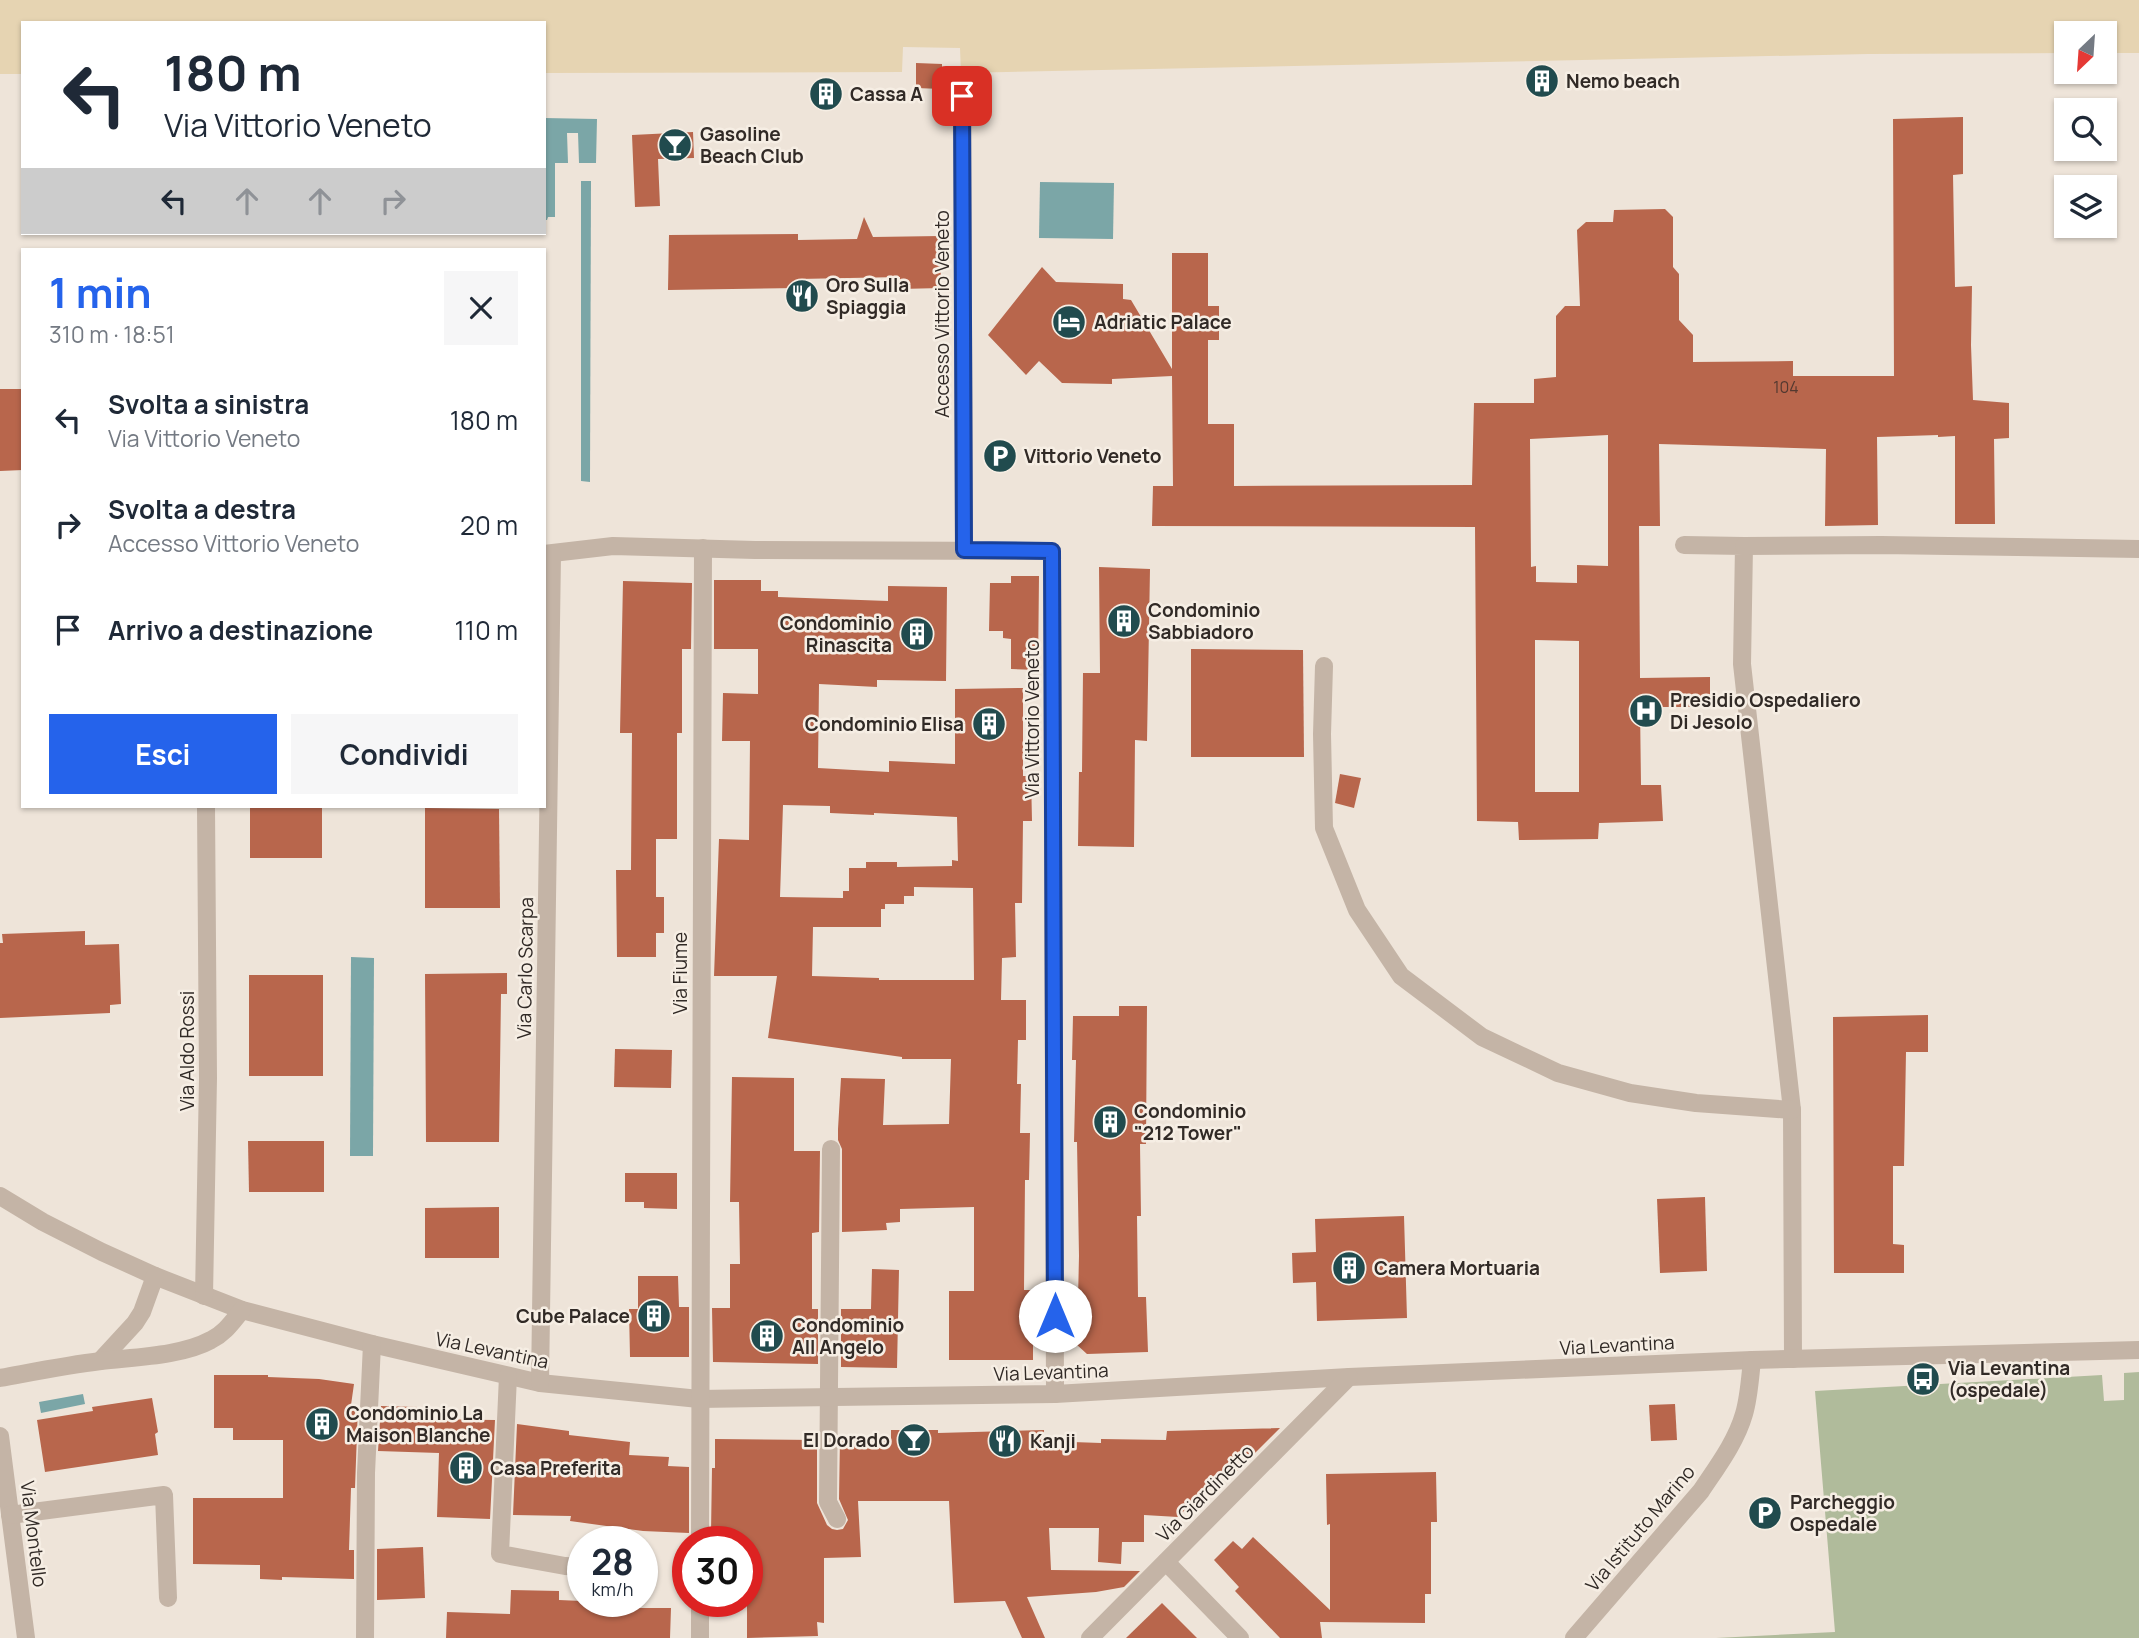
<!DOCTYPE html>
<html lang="it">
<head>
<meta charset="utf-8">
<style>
  body { margin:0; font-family:Manrope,sans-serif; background:#f6f6f7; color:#1f2937; height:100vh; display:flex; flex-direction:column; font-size:26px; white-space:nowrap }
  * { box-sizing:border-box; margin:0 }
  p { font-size:23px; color:#747a83 }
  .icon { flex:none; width:38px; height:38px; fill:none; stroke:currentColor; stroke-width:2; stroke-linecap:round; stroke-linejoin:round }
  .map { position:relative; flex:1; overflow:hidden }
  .details { position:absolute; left:21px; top:248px; width:525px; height:560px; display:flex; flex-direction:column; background:#fff; border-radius:0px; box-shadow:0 2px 5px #0004 }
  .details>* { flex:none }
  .hud { position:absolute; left:21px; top:21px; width:525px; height:214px; border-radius:0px; box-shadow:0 2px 5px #0004; background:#fff; color:#1f2937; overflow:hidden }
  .needle { width:46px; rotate:205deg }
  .buttons { position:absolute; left:2054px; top:21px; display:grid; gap:14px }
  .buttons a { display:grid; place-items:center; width:63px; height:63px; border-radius:0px; background:#fff; box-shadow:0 2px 5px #0004; font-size:35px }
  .speed { position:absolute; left:567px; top:1526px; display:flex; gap:14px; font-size:35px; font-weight:700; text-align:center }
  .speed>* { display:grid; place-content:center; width:91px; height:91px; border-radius:50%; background:#fff; box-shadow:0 2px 5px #0004; line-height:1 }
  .speed small { font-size:18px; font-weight:400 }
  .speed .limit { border:10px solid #d22; background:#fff; color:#111 }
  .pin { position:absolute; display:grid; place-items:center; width:60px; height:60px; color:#fff; margin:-30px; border-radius:14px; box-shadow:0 4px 10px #0006 }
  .me { position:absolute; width:77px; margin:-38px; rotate:0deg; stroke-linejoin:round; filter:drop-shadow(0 0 5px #0008) }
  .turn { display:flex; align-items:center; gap:24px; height:147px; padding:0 28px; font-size:32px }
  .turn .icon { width:91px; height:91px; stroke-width:2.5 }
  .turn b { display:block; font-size:49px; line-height:60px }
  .lanes { display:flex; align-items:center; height:66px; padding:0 28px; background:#0003; justify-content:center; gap:35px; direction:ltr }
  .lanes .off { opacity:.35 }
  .round { display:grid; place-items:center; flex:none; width:74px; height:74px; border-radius:0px; background:#f6f6f7 }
  .headline { display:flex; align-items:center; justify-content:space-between; height:119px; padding:0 28px }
  h1 { font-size:42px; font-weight:700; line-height:52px; color:#2563eb }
  .button { display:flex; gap:14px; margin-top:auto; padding:14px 28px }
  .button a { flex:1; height:80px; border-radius:0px; background:#2563eb; color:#fff; font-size:28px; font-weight:700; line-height:80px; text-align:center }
  .button a+a { background:#f6f6f7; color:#1f2937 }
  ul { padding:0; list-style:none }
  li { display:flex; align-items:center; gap:21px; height:105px; padding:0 28px }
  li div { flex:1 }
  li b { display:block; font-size:26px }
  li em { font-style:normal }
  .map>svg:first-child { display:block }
  .green { fill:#b0bb9b }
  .sand { fill:#e6d4b2 }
  .water { fill:#7ba6a7 }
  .building { fill:#b8664c; fill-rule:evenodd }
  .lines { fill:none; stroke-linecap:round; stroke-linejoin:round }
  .minor { stroke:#c4b4a6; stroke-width:18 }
  .route-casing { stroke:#184099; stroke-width:18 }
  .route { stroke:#2563eb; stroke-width:12 }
  .labels { text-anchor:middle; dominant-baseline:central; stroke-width:5; stroke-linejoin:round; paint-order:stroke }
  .number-label { font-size:16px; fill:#533930 }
  .poi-label { font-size:19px; font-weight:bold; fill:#312a26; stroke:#f6eee4; text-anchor:start }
  .street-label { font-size:19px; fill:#312a26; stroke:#f6eee4 }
</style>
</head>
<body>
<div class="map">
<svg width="2139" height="1638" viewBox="0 0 2139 1638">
  <rect width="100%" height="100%" fill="#eee4d9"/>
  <polygon class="green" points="2139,1372 2139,1638 1716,1638 1835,1632 1815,1391 2102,1375 2104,1401 2124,1400 2124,1373"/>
  <polygon class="sand" points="0,0 2139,0 2139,53 2105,53 2105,33 2067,33 2067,53 1868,54 961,73 960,48 903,47 902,72 544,73 544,23 23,23 23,74 0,74"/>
  <g class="water">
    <polygon points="544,118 597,119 596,163 579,163 578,133 567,133 568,163 555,163 555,217 548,217 547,220 544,220"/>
    <polygon points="581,181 591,181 590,482 581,481"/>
    <polygon points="1040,182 1114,183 1113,239 1039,238"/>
    <polygon points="351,957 374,958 373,1156 350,1156"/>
    <polygon points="83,1394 85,1404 41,1413 39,1402"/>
  </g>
  <g class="building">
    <polygon points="916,63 942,64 942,89 916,88"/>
    <path d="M1963,117V174L1953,175L1955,287L1972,286L1971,345L1973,400L2009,403V438L1994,439L1995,524H1955V436L1938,437V435L1877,437L1878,525L1825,526L1826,449L1659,444L1660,526H1639L1640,678L1710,677V707H1640L1641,785H1661L1663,821L1599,823L1598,839L1519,840L1518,822L1477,821L1475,527L1152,526L1153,486H1173L1172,376L1112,379V384L1062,383L1039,361L1026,375L988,335L1042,267L1056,282L1123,284V299L1131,300L1172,369V253H1208V306H1219V340H1208V424H1234V486L1472,485L1474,403H1534V379L1556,377V316L1565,306H1580L1577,230L1586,222H1613L1614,210L1665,209L1673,217V267L1679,274V320L1693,335V362L1793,361V376H1894L1893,119ZM1608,435V566L1577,565V583L1536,582V566L1531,567L1530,439ZM1535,640L1579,641V792H1535Z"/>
    <polygon points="693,132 694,158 658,159 660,206 635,207 632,135"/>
    <polygon points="864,217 873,237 940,236 941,288 900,289 900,277 798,279 798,288 668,290 669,235 798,234 798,240 857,239"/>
    <polygon points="0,389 23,389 23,470 0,471"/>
    <polygon points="1099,567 1150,569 1147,741 1135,740 1134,847 1078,846 1079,772 1082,772 1083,673 1100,673"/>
    <polygon points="1011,576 1039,576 1038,670 1011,669 1011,639 1003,638 1003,631 989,631 990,583 1011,583"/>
    <path d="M714,580H761V591H778V597L888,601V586L947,587L946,681L877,680V687L819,684L818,768L889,772V761L955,764V689L1023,688V776H1031L1032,821H1023L1022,903H1015L1016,957L1002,958L1001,1000H1026V1040H1018L1017,1084H1021L1020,1133H1030L1029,1180H1025L1024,1290H1033V1360H949V1291H974V1207L900,1209V1222L886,1223L887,1230L842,1232V1149L838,1140V1129L841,1078L885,1079L883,1125L949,1124L951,1059H902V1057L768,1038L777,976H714L719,839L749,840L750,741H722L723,693L758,694V649H714ZM783,805L830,806V813L874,815V813L957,817L958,861L952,860V866L897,867V862H866V868H849V891H843V898L780,897ZM914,887L973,888L974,980H879V978L812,976L813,927H881V909H885V904H904V896H914Z"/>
    <polygon points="623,581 692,583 691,649 682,649 682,733 677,733 677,839 656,839 656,897 664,897 664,933 656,933 656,957 617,957 616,870 631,870 632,733 620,733"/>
    <polygon points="1191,649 1303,650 1304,757 1191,757"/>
    <polygon points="1340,774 1361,778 1354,808 1335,803"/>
    <rect x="250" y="808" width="72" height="50"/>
    <polygon points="425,808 499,809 500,908 425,908"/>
    <polygon points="85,931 85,945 119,944 121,1004 110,1005 110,1013 0,1018 0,943 3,943 2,934"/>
    <polygon points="507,973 507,994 501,994 499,1142 426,1142 425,974"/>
    <rect x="249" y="975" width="74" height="101"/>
    <polygon points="1119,1006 1147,1006 1146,1144 1140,1144 1141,1216 1137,1216 1138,1297 1146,1297 1148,1352 1087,1354 1076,1344 1074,1300 1078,1300 1079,1256 1077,1142 1074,1142 1076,1060 1072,1060 1073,1016 1119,1016"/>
    <polygon points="1928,1015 1928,1052 1906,1052 1904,1166 1893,1166 1893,1244 1904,1245 1904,1273 1834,1273 1833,1017"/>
    <polygon points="615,1049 672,1050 671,1088 614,1087"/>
    <polygon points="732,1077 794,1078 794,1151 820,1151 819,1232 812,1233 812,1309 818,1309 818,1364 713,1362 712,1308 730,1308 730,1264 740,1264 739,1202 730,1202"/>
    <polygon points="248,1141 324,1141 324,1192 249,1192"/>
    <polygon points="625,1173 677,1173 677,1209 644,1208 644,1202 625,1202"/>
    <polygon points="1705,1197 1707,1271 1660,1273 1657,1199"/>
    <polygon points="499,1207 499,1258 425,1258 425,1208"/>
    <polygon points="1404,1216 1407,1318 1317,1321 1316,1282 1293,1283 1292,1253 1316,1252 1315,1219"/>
    <polygon points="872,1269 899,1270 897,1368 841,1367 841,1309 871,1309"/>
    <polygon points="638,1276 678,1276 679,1307 689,1307 689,1357 630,1357 629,1309 638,1309"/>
    <polygon points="214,1375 268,1375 268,1377 319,1379 354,1384 351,1405 358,1405 355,1488 351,1488 349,1550 354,1550 354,1579 282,1577 282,1580 260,1579 260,1565 193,1564 193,1498 283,1498 283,1440 233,1440 233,1428 214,1428"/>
    <polygon points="152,1398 158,1432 155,1434 158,1455 45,1472 37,1420 93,1411 92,1407"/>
    <polygon points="1675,1404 1677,1440 1651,1441 1649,1405"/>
    <polygon points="381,1406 418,1407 418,1419 495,1420 490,1519 437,1517 439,1453 378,1451"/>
    <polygon points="517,1424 569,1431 569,1435 630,1442 629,1455 669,1457 668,1466 689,1467 689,1533 643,1531 570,1521 571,1516 513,1515"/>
    <polygon points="1280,1428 1237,1471 1232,1461 1178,1517 1144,1515 1144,1542 1122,1542 1121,1564 1098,1562 1099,1528 1049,1528 1051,1570 1140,1571 1124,1587 1096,1592 1027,1597 1045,1638 1022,1638 1005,1601 954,1603 949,1501 858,1501 861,1557 824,1558 824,1623 817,1622 818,1636 747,1638 747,1539 714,1539 714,1534 711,1534 712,1468 715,1468 715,1439 817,1440 817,1503 827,1525 832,1529 837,1530 843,1529 848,1520 839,1499 840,1439 891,1439 891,1430 938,1430 938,1433 1044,1430 1044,1441 1101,1443 1101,1439 1166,1440 1167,1431"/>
    <polygon points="1436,1472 1437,1522 1431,1522 1431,1594 1425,1594 1425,1623 1320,1622 1322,1638 1280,1638 1235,1591 1239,1587 1214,1560 1233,1541 1242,1549 1253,1537 1330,1610 1330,1524 1327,1525 1326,1474"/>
    <polygon points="423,1547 425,1598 377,1600 377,1549"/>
    <polygon points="511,1590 559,1591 559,1600 627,1603 627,1608 671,1608 670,1638 446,1638 447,1612 510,1614"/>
    <polygon points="1162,1603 1197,1638 1126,1638"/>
  </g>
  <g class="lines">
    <g class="minor">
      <polyline points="962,78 964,550"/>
      <polyline points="1684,545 1744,546 1742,664 1792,1110 1793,1359"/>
      <polyline points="1744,546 1881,545 2139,549"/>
      <polyline points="544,554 613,546 755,550 1052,551 1055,1394"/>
      <polyline points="1324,666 1322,734 1324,828 1357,910 1401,976 1482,1037 1558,1073 1630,1093 1696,1103 1792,1110"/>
      <polyline points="831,1149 828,1502 837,1519"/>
      <polyline points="0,1196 43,1222 102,1252 155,1276 242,1310 372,1344 540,1383 699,1399 1055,1394 1349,1377 1752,1360 2139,1350"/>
      <polyline points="204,1296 208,1078 206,807"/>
      <polyline points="100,1361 135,1323 142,1312 155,1276"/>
      <polyline points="508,1376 500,1554 565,1566 583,1567"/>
      <path d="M0,1378C33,1372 67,1365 101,1361C134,1357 182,1356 211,1340C225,1333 232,1322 242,1310"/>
      <polyline points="540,1383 552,554"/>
      <polyline points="0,1436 26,1638"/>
      <polyline points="10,1515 164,1495 168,1598"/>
      <polyline points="700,1542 703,548"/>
      <polyline points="1166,1562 1240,1638"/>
      <polyline points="700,1601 700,1638"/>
      <polyline points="365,1638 366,1473 372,1344"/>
      <polyline points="1090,1638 1349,1377"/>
      <path d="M1574,1638L1701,1491C1717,1467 1736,1442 1744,1414C1749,1397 1750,1378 1752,1360"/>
    </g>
  </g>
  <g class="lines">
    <g class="route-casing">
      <polyline id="route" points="962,96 964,550 1052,551 1055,1316"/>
    </g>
    <use href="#route" class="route"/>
  </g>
  <defs>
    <g id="building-disc" transform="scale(1.75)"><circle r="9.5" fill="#214b4e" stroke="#f6eee4"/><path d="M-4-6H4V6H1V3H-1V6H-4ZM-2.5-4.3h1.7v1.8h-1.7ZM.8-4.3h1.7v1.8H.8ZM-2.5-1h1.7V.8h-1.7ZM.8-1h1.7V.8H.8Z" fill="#fff"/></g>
    <g id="bar-disc" transform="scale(1.75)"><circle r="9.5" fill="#214b4e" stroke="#f6eee4"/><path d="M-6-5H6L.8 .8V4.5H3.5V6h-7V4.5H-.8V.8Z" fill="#fff"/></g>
    <g id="restaurant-disc" transform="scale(1.75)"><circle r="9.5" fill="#214b4e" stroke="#f6eee4"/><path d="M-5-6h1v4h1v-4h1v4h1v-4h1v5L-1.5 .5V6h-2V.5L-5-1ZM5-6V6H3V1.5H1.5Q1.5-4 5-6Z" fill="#fff"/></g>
    <g id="hotel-disc" transform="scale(1.75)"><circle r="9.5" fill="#214b4e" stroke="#f6eee4"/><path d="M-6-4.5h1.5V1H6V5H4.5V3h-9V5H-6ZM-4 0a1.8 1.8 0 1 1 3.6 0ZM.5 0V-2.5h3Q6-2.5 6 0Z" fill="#fff"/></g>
    <g id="parking-disc" transform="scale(1.75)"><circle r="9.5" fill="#214b4e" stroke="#f6eee4"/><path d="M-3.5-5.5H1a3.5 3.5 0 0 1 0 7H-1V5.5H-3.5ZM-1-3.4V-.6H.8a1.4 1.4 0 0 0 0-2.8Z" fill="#fff"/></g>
    <g id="hospital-disc" transform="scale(1.75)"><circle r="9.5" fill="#214b4e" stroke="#f6eee4"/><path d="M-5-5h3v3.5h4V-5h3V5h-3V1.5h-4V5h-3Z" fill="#fff"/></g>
    <g id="bus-disc" transform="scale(1.75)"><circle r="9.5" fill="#214b4e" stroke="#f6eee4"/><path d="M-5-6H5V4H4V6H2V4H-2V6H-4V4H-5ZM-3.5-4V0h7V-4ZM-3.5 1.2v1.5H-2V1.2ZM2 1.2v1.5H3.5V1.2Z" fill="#fff"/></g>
  </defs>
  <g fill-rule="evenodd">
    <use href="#building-disc" x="1542" y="81"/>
    <use href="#building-disc" x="826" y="94"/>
    <use href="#bar-disc" x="675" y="145"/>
    <use href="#restaurant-disc" x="802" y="296"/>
    <use href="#hotel-disc" x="1069" y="322"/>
    <use href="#parking-disc" x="1000" y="456"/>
    <use href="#building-disc" x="1124" y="621"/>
    <use href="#building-disc" x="917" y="634"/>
    <use href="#hospital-disc" x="1646" y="711"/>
    <use href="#building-disc" x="989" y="724"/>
    <use href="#building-disc" x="1110" y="1122"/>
    <use href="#building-disc" x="1349" y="1268"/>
    <use href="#building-disc" x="654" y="1316"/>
    <use href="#building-disc" x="767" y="1336"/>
    <use href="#bus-disc" x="1923" y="1379"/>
    <use href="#building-disc" x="322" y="1424"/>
    <use href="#bar-disc" x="914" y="1440"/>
    <use href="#restaurant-disc" x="1005" y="1441"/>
    <use href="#building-disc" x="466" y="1468"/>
    <use href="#parking-disc" x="1765" y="1513"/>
  </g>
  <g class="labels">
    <g class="number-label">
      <text x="1786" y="387">104</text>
    </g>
    <g class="poi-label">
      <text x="1566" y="81">Nemo beach</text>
      <text x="850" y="94">Cassa A</text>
      <text x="700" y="134">Gasoline<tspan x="700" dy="22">Beach Club</tspan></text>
      <text x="826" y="285">Oro Sulla<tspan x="826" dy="22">Spiaggia</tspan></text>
      <text x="1094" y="322">Adriatic Palace</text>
      <text x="1024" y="456">Vittorio Veneto</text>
      <text x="1148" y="610">Condominio<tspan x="1148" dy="22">Sabbiadoro</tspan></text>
      <text x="892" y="623" text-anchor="end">Condominio<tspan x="892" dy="22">Rinascita</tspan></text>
      <text x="1670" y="700">Presidio Ospedaliero<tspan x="1670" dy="22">Di Jesolo</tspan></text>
      <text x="964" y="724" text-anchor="end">Condominio Elisa</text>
      <text x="1134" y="1111">Condominio<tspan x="1134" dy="22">"212 Tower"</tspan></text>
      <text x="1374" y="1268">Camera Mortuaria</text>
      <text x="630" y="1316" text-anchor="end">Cube Palace</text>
      <text x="792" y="1325">Condominio<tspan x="792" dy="22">All Angelo</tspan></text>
      <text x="1948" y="1368">Via Levantina<tspan x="1948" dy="22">(ospedale)</tspan></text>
      <text x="346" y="1413">Condominio La<tspan x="346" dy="22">Maison Blanche</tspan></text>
      <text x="890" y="1440" text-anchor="end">El Dorado</text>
      <text x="1030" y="1441">Kanji</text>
      <text x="490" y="1468">Casa Preferita</text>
      <text x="1790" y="1502">Parcheggio<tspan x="1790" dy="22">Ospedale</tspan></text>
    </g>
    <g class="street-label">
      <text transform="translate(942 314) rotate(-90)">Accesso Vittorio Veneto</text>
      <text transform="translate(1032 719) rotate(-90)">Via Vittorio Veneto</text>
      <text transform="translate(525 968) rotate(-89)">Via Carlo Scarpa</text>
      <text transform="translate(680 973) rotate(-90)">Via Fiume</text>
      <text transform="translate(187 1051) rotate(-90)">Via Aldo Rossi</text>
      <text transform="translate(1617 1345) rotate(-3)">Via Levantina</text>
      <text transform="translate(492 1350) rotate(12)">Via Levantina</text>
      <text transform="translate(1051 1372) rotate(-2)">Via Levantina</text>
      <text transform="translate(1205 1493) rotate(-45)">Via Giardinetto</text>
      <text transform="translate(1640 1528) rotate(-50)">Via Istituto Marino</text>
      <text transform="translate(34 1534) rotate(83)">Via Montello</text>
    </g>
  </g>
</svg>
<div class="buttons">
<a><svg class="needle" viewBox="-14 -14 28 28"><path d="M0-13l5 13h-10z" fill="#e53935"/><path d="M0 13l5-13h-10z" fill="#747a83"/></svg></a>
<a><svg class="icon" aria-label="search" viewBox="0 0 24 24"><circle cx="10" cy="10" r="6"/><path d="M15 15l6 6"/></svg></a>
<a><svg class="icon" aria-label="layers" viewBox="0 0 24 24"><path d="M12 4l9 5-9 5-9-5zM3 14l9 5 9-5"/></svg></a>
</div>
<div class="speed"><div>28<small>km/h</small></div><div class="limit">30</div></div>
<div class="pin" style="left:962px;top:96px;background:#d93025"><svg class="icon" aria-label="arrive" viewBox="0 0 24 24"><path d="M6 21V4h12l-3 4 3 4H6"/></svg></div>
<svg class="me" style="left:1055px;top:1316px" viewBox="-20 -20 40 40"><circle r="19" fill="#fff"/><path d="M0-13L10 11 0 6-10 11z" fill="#2563eb"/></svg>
<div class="hud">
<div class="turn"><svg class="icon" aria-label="left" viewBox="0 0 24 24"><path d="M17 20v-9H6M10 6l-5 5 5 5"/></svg><div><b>180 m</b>Via Vittorio Veneto</div></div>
<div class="lanes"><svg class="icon" aria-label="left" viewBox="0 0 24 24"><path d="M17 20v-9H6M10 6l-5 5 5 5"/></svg><svg class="icon off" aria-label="ahead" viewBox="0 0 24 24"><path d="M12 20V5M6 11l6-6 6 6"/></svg><svg class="icon off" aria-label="ahead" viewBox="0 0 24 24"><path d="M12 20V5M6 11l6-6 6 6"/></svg><svg class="icon off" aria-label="right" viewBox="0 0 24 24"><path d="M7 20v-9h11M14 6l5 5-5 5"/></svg></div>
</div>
<section class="details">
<div class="headline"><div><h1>1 min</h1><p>310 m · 18:51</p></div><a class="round"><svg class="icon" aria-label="close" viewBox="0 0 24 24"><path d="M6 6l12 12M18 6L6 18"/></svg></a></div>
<ul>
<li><svg class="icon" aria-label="left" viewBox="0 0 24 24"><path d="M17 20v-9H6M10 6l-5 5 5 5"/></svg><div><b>Svolta a sinistra</b><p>Via Vittorio Veneto</p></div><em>180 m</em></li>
<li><svg class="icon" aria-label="right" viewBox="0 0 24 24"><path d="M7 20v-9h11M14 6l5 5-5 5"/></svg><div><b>Svolta a destra</b><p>Accesso Vittorio Veneto</p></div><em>20 m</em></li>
<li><svg class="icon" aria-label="arrive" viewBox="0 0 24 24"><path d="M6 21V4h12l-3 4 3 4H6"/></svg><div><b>Arrivo a destinazione</b></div><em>110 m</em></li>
</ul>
<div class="button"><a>Esci</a><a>Condividi</a></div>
</section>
</div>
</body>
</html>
